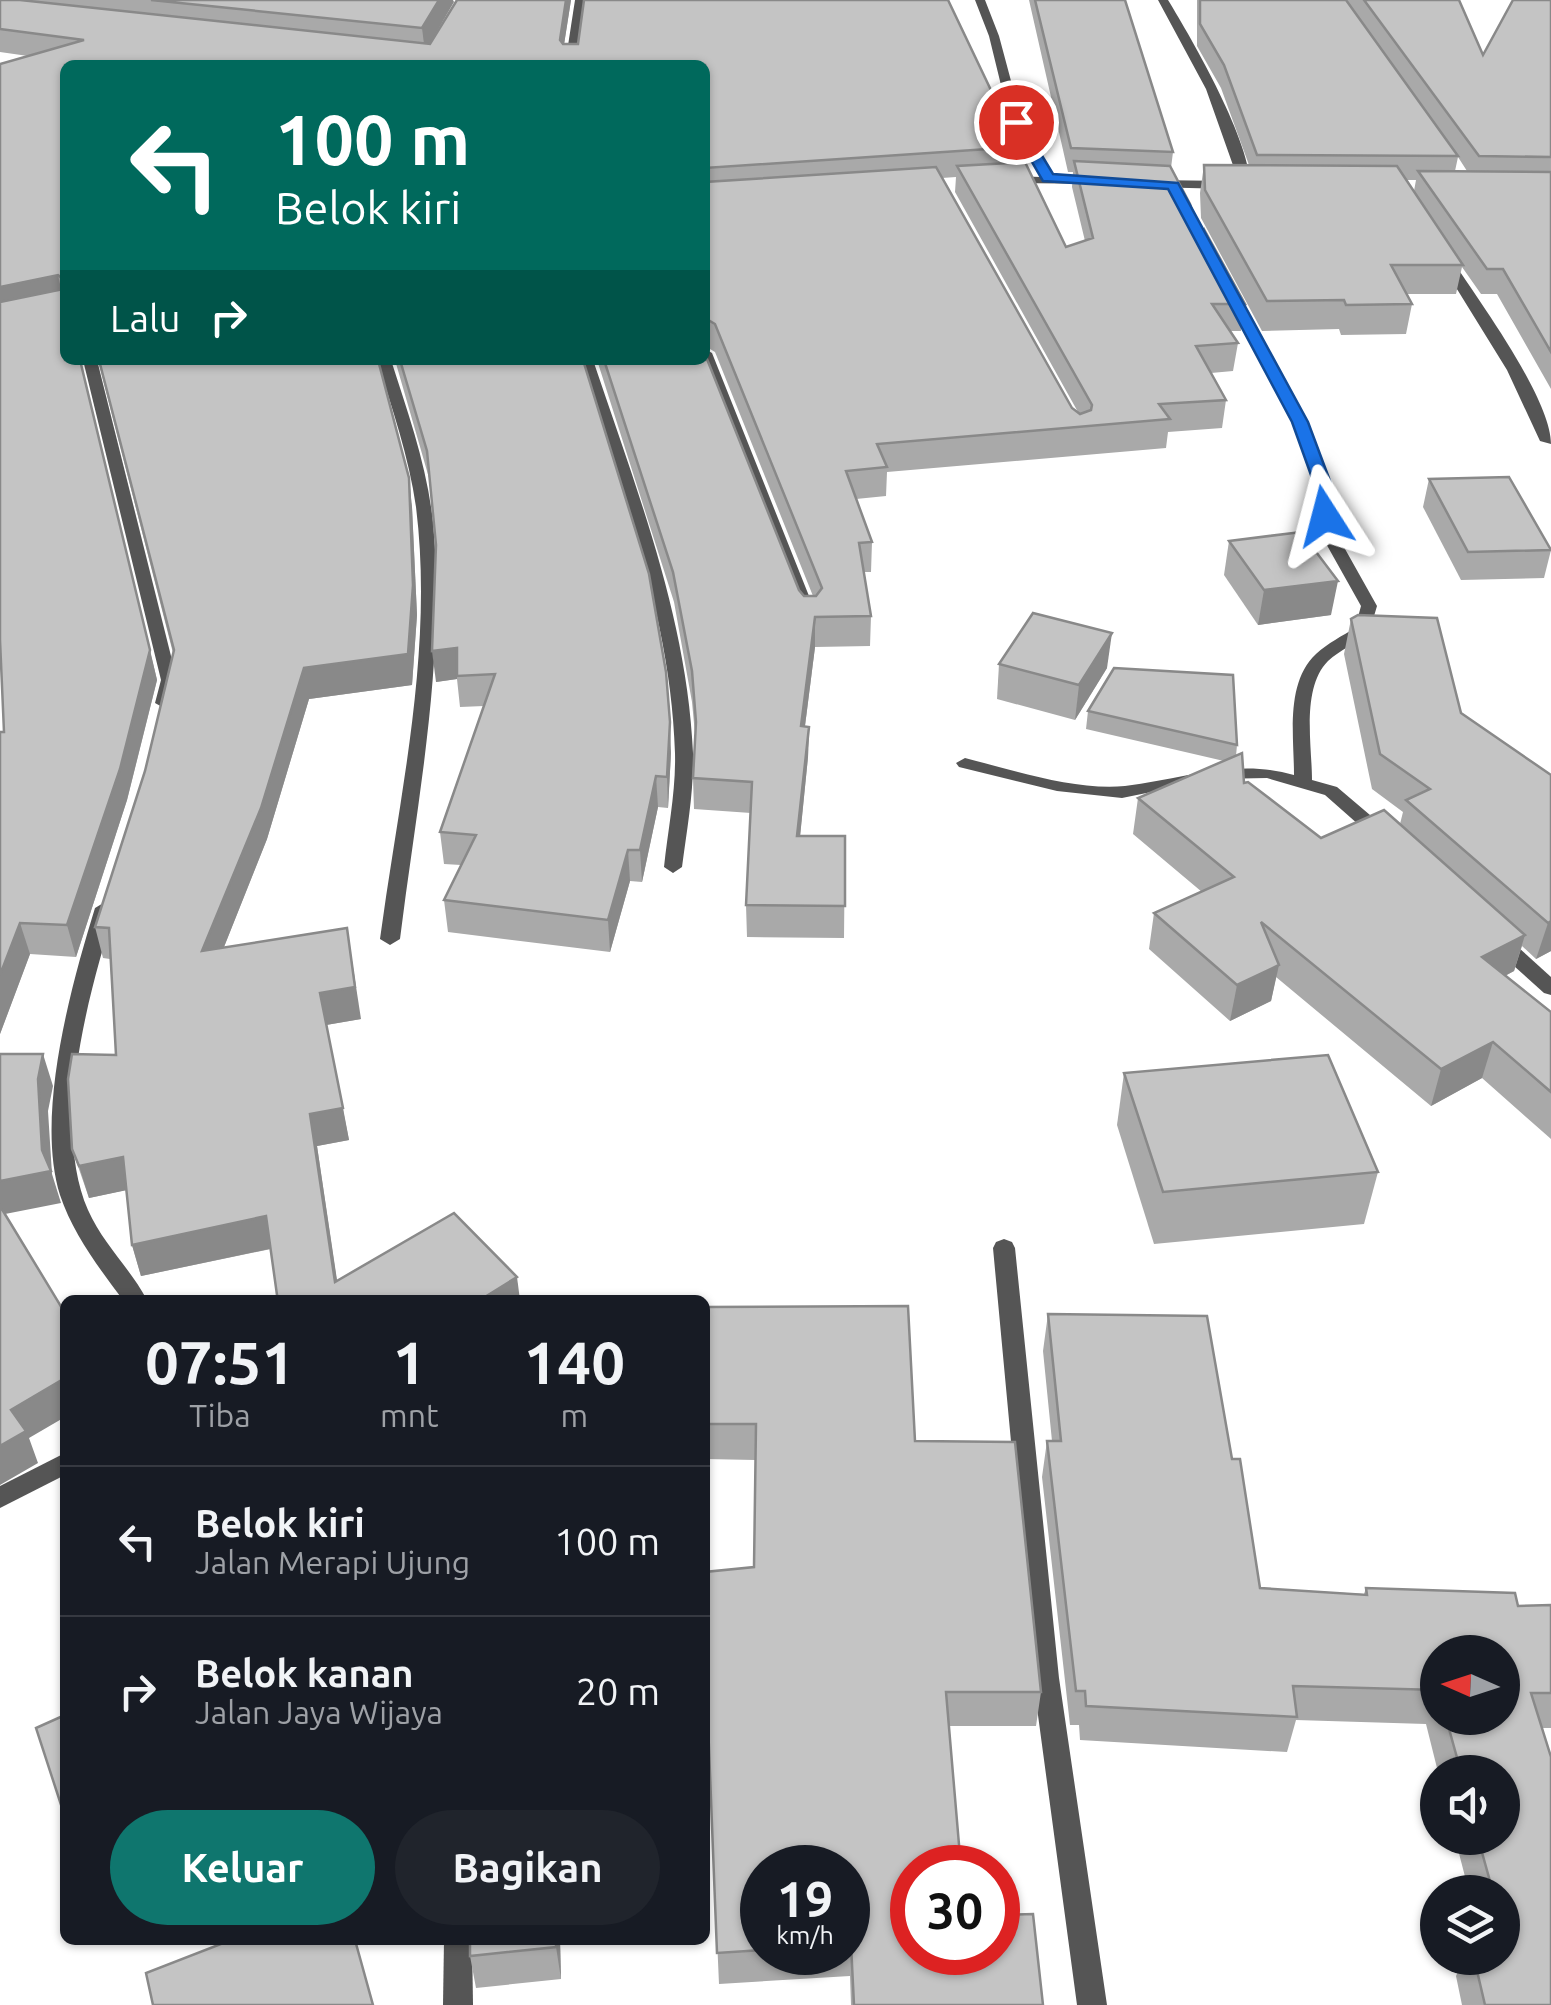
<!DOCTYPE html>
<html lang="id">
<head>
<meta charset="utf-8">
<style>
  body { margin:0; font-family:Ubuntu,sans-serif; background:#20242c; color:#f1f3f6; height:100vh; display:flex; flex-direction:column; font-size:38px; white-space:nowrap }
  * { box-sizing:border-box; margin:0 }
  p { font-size:32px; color:#9ea1a6 }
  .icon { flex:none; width:55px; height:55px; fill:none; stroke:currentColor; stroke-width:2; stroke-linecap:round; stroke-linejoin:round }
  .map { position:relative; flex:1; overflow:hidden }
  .panel { position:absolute; left:60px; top:1295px; width:650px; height:650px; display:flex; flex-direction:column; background:#171b24; border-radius:15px; box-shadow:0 2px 8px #0004 }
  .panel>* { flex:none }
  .banner { position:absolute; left:60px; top:60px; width:650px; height:305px; border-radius:15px; box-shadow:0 2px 8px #0004; background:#00695c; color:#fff; overflow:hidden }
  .needle { width:65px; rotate:273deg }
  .buttons { position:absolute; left:1420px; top:1635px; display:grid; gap:20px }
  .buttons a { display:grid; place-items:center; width:100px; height:100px; border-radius:50%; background:#171b24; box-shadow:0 2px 8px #0004; font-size:50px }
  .speed { position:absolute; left:740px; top:1845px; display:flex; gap:20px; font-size:50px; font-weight:700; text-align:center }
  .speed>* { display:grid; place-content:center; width:130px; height:130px; border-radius:50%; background:#171b24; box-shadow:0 2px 8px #0004; line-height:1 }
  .speed small { font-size:25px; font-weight:400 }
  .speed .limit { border:15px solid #d22; background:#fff; color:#111 }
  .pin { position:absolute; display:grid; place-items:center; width:85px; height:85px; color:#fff; margin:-42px; border:5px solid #fff; border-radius:50%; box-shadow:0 2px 10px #0007 }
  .me { position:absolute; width:110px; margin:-55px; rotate:351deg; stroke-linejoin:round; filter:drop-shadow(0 0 8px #0008) }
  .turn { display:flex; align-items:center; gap:35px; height:210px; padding:0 50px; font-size:45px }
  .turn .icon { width:130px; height:130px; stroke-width:2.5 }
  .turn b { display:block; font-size:70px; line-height:85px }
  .then { display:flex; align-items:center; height:95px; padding:0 50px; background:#0003; gap:20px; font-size:38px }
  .eta { display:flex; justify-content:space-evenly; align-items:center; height:170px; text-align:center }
  .eta b { font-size:60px; font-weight:600; line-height:70px }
  .button { display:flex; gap:20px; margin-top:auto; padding:20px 50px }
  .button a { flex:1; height:115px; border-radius:60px; background:#0f766e; color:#fff; font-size:40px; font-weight:600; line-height:115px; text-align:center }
  .button a+a { background:#20242c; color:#f1f3f6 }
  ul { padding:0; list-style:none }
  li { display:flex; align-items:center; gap:30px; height:150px; padding:0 50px; border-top:2px solid #363941 }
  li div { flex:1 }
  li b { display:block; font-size:38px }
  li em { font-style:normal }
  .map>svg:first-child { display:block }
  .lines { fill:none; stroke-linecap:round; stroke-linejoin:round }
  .street { fill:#555; fill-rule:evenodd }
  .wall { fill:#a9a9a9; fill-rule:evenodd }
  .shaded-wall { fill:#898989 }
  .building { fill:#c4c4c4; stroke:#898989; stroke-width:2.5 }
  .route { fill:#1a73e8; stroke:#114b97; stroke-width:2.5 }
</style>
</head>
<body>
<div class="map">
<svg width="1551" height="2005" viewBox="0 0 1551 2005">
  <rect width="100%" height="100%" fill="#fff"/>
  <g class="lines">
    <g class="street">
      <polygon points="575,0 585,0 577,65 565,65"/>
      <polygon points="975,0 985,0 999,36 1022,122 1053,177 1099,177 1105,181 1103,184 1004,183 1002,180 1008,176 1041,177 1010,122 989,36"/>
      <path d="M1158,0H1168C1192,39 1253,145 1250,188L1240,185L1206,89Z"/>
      <polygon points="1153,180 1229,181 1235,185 1229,189 1149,187 1149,181"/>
      <path d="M1440,257H1450C1477,298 1551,398 1551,444L1540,441L1507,370L1439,260Z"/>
      <path d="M1227,295L1239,298L1307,422L1332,489L1333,516L1340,540L1377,606L1369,633C1356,643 1340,650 1328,661C1301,688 1312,746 1312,780L1337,787L1390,832L1392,836L1390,840H1376L1325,795L1267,778L1215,779L1122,798L1057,791L959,767L956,763L965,758C1013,770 1076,791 1125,786C1184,779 1236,758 1294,775C1294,737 1285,683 1316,654C1328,643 1342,636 1355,628L1361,606L1324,540L1317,516L1316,489L1293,422L1225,298Z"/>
      <polygon points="705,349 712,353 817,616 815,619 803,619 801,616 701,360 705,360"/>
      <polygon points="83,360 97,360 177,680 173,703 164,708 155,703 161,680"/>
      <path d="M377,360H391C408,413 427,466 433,522C446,662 417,801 400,939L390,945L380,939C399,797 434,651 416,507C409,457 392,408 377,360Z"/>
      <path d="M579,360H593C636,488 687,617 693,753C694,791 687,829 682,867L673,873L664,867C668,829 676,791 675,753C671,617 621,488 579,360Z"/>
      <path d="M105,902L115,908C89,993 51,1125 88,1210C103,1244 130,1268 147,1300H123C99,1268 73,1234 60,1195C35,1115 71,986 95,908Z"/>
      <polygon points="1501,937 1508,938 1551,977 1551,995 1544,993 1494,948 1491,943"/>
      <polygon points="1004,1239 1012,1242 1015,1248 1059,1678 1107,2005 1077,2005 1033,1678 993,1248 996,1242"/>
      <polygon points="65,1453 65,1475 0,1508 0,1486"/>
      <polygon points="444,1940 472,1940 473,2005 443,2005"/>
    </g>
  </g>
  <g class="wall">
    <path d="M0,0H453L430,44L457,0H571L564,44H578L584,0H948L1018,147L1017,162H1025L1066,247L1085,241L1072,187L1073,172H1068L1029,0H1125L1173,152L1171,168L1190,204L1203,244L1205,231L1245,304L1241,331H1230L1238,343L1233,371L1211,373L1226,400L1222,428L1168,432L1166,448L887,472L886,496L856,499L872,542L871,572H864L871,616L870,646L815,647L805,726L809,727L808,757L800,836H845L844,938L747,937L746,905L751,813L694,809L693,778L695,734L692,702L674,602L597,360H705V354L799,590L804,596H813L715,352L705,346V65H65V360H80L157,680L127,800L76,957L30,954L0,1034V732H4L0,644V64L28,56L0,52ZM956,177L955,192L1078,412L1072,408L942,178Z"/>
    <path d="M1197,0H1459L1483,55L1551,0V389L1497,294H1481L1462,267L1456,294H1406L1412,304L1406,334L1341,335L1339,329L1262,331L1201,218L1200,193L1204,165H1249L1221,88L1197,46ZM1458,157L1467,171H1455ZM1406,180H1416L1414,191Z"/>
    <polygon points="98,360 378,360 412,507 417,615 412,685 309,699 267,839 224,947 361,1019 326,1025 349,1140 317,1146 337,1282 520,1300 278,1300 271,1249 141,1276 132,1245 126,1190 89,1198 72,1149 116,1055 110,959 103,958 95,927 145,771 173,653"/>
    <polygon points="395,360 583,360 671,753 668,808 658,807 642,882 630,881 610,952 448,932 444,900 461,865 444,864 440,832 484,706 460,707 457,679 436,682 436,545 429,478"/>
    <polygon points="1429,479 1551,550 1544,578 1461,580 1423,507"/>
    <polygon points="1229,541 1331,615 1258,625 1224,575"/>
    <polygon points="1351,619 1461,713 1551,775 1551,951 1536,959 1522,946 1514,971 1505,976 1551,1012 1551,1139 1482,1078 1431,1106 1276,977 1271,1001 1230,1021 1149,949 1154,913 1202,892 1133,834 1138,798 1224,761 1086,729 1088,711 1237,745 1236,756 1244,783 1321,838 1400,824 1403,812 1372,789 1344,654"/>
    <polygon points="999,664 1107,668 1075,720 997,699"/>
    <polygon points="1124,1073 1378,1172 1364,1224 1154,1244 1117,1125"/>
    <path d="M705,1307L915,1441L1041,1692L1036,1726H949L912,1868L1043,2005H851L850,1976L719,1984L709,1756L705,1757V1572L754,1567L755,1460L705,1459ZM762,1868H848V1952H762Z"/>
    <path d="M1048,1314L1232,1459L1260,1588L1364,1594L1366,1588L1518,1606L1551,1605V1728H1542L1551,2005H1462L1456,1976L1464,1958H1502V1892H1469L1455,1838H1502V1772H1438L1426,1724L1296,1720L1287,1752L1080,1740L1079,1725H1070L1042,1477L1047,1441H1052L1043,1351ZM1438,1652L1502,1718H1438Z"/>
    <polygon points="470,1940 560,1940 561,1979 476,1988 470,1956"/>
  </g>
  <g class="shaded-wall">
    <polygon points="439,0 453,0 454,2 425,52 422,28"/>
    <polygon points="566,0 571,0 561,64 560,40"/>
    <polygon points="58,275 64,302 0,316 0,287"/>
    <polygon points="409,478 412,507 417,615 412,685 309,699 267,839 210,982 202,951 304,668"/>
    <polygon points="1338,581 1331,615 1258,625 1264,590"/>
    <polygon points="815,617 815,647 801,757 801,726"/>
    <polygon points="1112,633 1107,668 1075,720 1079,685"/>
    <polygon points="457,648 457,679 436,682 432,651"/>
    <polygon points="150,650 157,680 127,800 76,957 67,925"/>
    <polygon points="670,722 671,753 668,808 667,777"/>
    <polygon points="809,727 808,757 797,867 797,836"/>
    <polygon points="656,776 658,807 642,882 640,850"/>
    <polygon points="628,850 630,881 610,952 608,920"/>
    <polygon points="1551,921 1551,951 1536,959 1548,923"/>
    <polygon points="20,923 30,954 0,1034 0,975"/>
    <polygon points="347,928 361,1019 326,1025 320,993"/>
    <polygon points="1525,935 1514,971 1472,993 1482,957"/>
    <polygon points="1279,965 1271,1001 1230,1021 1237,985"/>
    <polygon points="1493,1042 1482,1078 1431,1106 1441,1069"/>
    <polygon points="43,1054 53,1086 48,1111 52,1174 61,1203 0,1215 0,1181 38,1079"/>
    <polygon points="343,1108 349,1140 317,1146 340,1300 335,1282 310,1114"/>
    <polygon points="123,1157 132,1189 89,1198 79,1166"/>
    <polygon points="266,1216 274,1248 141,1276 132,1245"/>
    <polygon points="517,1277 520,1300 480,1300"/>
    <polygon points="65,1378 65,1417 29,1438 38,1463 0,1485 0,1446 11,1410"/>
    <polygon points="556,1940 560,1940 561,1979 556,1947"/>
  </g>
  <g class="building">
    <polygon points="0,0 20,0 430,44 457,0 566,0 560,40 563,44 578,44 584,0 948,0 1018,147 705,168 705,65 65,65 65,360 80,360 150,650 120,769 67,925 20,923 0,975 0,732 4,732 0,640 0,302 59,290 63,279 58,275 0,287 0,64 84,40 0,29"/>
    <polygon points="151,0 439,0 422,28"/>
    <polygon points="1035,0 1125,0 1173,152 1071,148"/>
    <polygon points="1200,0 1346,0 1458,156 1257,155 1224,65 1200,24"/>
    <polygon points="1364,0 1459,0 1483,55 1513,0 1551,0 1551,157 1479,156"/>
    <polygon points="1074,161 1170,166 1190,204 1204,246 1205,231 1245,304 1212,304 1238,343 1196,346 1226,400 1159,404 1170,419 877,444 887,467 846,471 872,542 859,543 871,616 815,617 801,726 809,727 797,836 845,836 845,906 746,905 752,782 693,778 696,722 692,671 673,572 604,360 705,360 705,354 799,590 804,596 816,596 822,588 715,324 705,318 705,182 936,167 1072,408 1080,414 1091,410 1092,405 957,166 1025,162 1066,247 1093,238"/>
    <polygon points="1204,165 1397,166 1463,265 1391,265 1412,304 1346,305 1344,300 1267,301 1205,190"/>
    <polygon points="1418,171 1551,172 1551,352 1503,269 1487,269"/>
    <polygon points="99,360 378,360 409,478 413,585 408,654 304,668 261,808 202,951 347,928 355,987 320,993 343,1108 310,1114 335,1282 454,1213 517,1277 480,1300 281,1300 277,1295 266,1216 132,1245 123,1157 79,1166 72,1149 68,1079 72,1054 116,1055 109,928 95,927 145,771 174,650"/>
    <polygon points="400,360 583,360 649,574 666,672 670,722 667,777 656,776 640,850 628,850 608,920 444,900 476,835 440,832 495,674 457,676 457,648 432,651 436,545 427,451"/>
    <polygon points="1509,477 1551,550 1468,552 1429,479"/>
    <polygon points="1301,532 1338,581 1264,590 1229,541"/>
    <polygon points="1033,613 1112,633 1079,685 999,664"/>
    <polygon points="1358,615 1437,618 1461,713 1551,775 1551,921 1548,923 1406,800 1430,789 1380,754 1351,619"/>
    <polygon points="1114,668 1233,675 1237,745 1088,711"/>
    <polygon points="1242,753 1244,783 1248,782 1321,838 1384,810 1525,935 1482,957 1551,1012 1551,1092 1493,1042 1441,1069 1261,922 1279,965 1237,985 1154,913 1234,877 1138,798"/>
    <polygon points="0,1054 43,1054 38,1079 42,1150 51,1171 0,1181"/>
    <polygon points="1328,1055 1378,1172 1163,1192 1124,1073"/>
    <polygon points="0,1206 65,1313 65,1378 11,1410 26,1431 0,1446"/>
    <polygon points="908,1306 915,1441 1015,1442 1041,1692 946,1692 961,1868 912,1868 912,1952 998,1952 998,1915 1033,1914 1043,2005 854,2005 851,1944 848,1945 848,1868 762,1868 762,1950 717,1953 708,1723 705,1723 705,1572 754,1567 756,1424 705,1424 705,1307"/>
    <polygon points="1048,1314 1207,1316 1232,1459 1240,1459 1260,1588 1367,1595 1366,1588 1515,1593 1518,1606 1551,1605 1551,1693 1531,1693 1551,1757 1551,2005 1485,2005 1474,1958 1502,1958 1502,1944 1506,1944 1502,1930 1502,1892 1493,1892 1478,1838 1502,1838 1502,1772 1461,1772 1446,1718 1502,1718 1502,1652 1438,1652 1438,1690 1293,1686 1297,1717 1086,1706 1085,1691 1076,1691 1047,1441 1061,1441"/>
    <polygon points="65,1715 65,1817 36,1728"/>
    <polygon points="231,1940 355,1940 373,2005 153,2005 146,1973"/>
    <polygon points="470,1940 556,1940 556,1947 470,1956"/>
  </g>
  <polygon class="route" points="1011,119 1020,119 1053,174 1178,183 1308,422 1333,489 1331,519 1316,516 1316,489 1292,422 1168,189 1043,181 1009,122"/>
</svg>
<div class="buttons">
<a><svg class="needle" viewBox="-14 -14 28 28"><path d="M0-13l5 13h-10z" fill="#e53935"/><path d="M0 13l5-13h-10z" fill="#9ea1a6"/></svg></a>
<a><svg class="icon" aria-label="sound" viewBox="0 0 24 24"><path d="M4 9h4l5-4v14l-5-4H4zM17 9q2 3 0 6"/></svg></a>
<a><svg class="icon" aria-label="layers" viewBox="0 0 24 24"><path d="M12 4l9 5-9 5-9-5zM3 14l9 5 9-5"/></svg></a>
</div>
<div class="speed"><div>19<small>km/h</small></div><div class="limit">30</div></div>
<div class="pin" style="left:1016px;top:122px;background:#d93025"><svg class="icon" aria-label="arrive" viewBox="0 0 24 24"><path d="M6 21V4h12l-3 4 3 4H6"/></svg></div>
<svg class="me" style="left:1325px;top:516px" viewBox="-20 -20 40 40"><path d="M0-17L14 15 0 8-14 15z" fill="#1a73e8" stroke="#fff" stroke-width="4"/></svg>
<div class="banner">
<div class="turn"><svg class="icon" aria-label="left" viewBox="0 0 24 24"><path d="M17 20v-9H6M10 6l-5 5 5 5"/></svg><div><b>100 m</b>Belok kiri</div></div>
<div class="then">Lalu<svg class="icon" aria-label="right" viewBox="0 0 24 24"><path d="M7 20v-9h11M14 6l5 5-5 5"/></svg></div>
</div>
<section class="panel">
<div class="eta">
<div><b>07:51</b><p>Tiba</p></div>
<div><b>1</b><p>mnt</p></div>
<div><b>140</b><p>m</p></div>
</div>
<ul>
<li><svg class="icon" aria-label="left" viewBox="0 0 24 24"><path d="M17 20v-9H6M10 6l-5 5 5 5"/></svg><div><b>Belok kiri</b><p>Jalan Merapi Ujung</p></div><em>100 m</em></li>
<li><svg class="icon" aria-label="right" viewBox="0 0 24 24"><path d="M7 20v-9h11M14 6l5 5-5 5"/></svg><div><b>Belok kanan</b><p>Jalan Jaya Wijaya</p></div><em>20 m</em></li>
</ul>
<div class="button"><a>Keluar</a><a>Bagikan</a></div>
</section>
</div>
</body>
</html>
